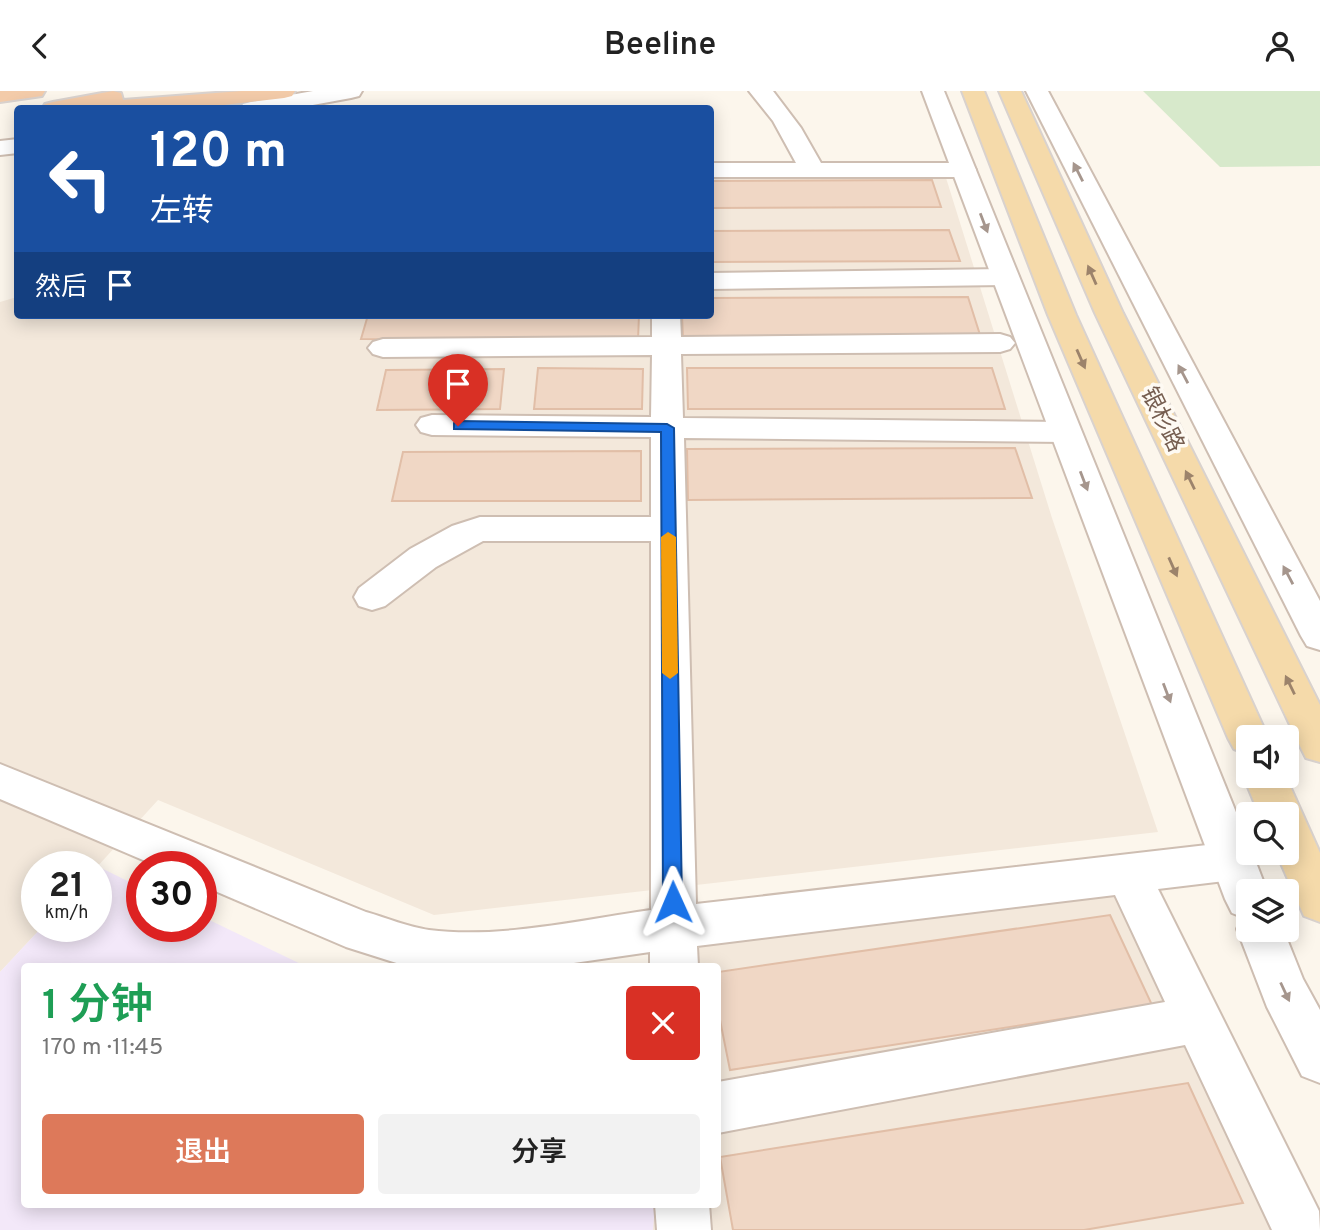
<!DOCTYPE html>
<html lang="zh">
<head>
<meta charset="utf-8">
<style>
  body { margin:0; font-family:Overpass,"Noto Sans SC",sans-serif; background:#f2f2f2; color:#222; height:100vh; display:flex; flex-direction:column; font-size:26px; white-space:nowrap }
  * { box-sizing:border-box; margin:0 }
  p { font-size:23px; color:#767676 }
  .icon { flex:none; width:38px; height:38px; fill:none; stroke:currentColor; stroke-width:2; stroke-linecap:round; stroke-linejoin:round }
  .map { position:relative; flex:1; overflow:hidden }
  .drawer { position:absolute; left:21px; top:872px; width:700px; height:245px; display:flex; flex-direction:column; background:#fff; border-radius:7px; box-shadow:0 4px 18px #0003 }
  .drawer>* { flex:none }
  .guide { position:absolute; left:14px; top:14px; width:700px; height:214px; border-radius:7px; box-shadow:0 4px 18px #0003; background:#1a4fa0; color:#fff; overflow:hidden }
  .tools { position:absolute; left:1236px; top:634px; display:grid; gap:14px }
  .tools a { display:grid; place-items:center; width:63px; height:63px; border-radius:7px; background:#fff; box-shadow:0 4px 18px #0003; font-size:35px }
  .speed { position:absolute; left:21px; top:760px; display:flex; gap:14px; font-size:35px; font-weight:700; text-align:center }
  .speed>* { display:grid; place-content:center; width:91px; height:91px; border-radius:50%; background:#fff; box-shadow:0 4px 18px #0003; line-height:1 }
  .speed small { font-size:18px; font-weight:400 }
  .speed .limit { border:10px solid #d22; background:#fff; color:#111 }
  .pin { position:absolute; display:grid; place-items:center; width:60px; height:60px; color:#fff; margin:-72px -30px; border-radius:50% 50% 50% 0; rotate:-45deg; box-shadow:0 0 7px #0007 }
  .pin .icon { rotate:45deg }
  .me { position:absolute; width:77px; margin:-38px; rotate:359deg; stroke-linejoin:round; filter:drop-shadow(0 0 5px #0008) }
  .turn { display:flex; align-items:center; gap:24px; height:147px; padding:0 21px; font-size:32px }
  .turn .icon { width:91px; height:91px; stroke-width:2.5 }
  .turn b { display:block; font-size:49px; line-height:60px }
  .then { display:flex; align-items:center; height:66px; padding:0 21px; background:#0003; gap:14px; font-size:26px }
  .round { display:grid; place-items:center; flex:none; width:74px; height:74px; border-radius:7px; background:#f2f2f2 }
  .overview { display:flex; align-items:center; justify-content:space-between; height:119px; padding:0 21px }
  h1 { font-size:42px; font-weight:600; line-height:52px; color:#1e9e55 }
  .button { display:flex; gap:14px; margin-top:auto; padding:14px 21px }
  .button a { flex:1; height:80px; border-radius:7px; background:#dd795a; color:#fff; font-size:28px; font-weight:600; line-height:80px; text-align:center }
  .button a+a { background:#f2f2f2; color:#222 }
  header { display:flex; justify-content:space-between; align-items:center; height:91px; padding:0 21px; background:#fff; font-size:32px; font-weight:600 }
  .map>svg:first-child { display:block }
  .residential { fill:#f3e8db }
  .education { fill:#f3e8f9 }
  .green { fill:#d7e9cb }
  .building { fill:#f0d7c5; stroke:#e1bea7; stroke-width:2 }
  .lines { fill:none; stroke-linecap:round; stroke-linejoin:round }
  .minor-casing { stroke:#cebeb2; stroke-width:4 }
  .tertiary-casing { stroke:#cebeb2; stroke-width:4 }
  .primary-casing { stroke:#d9d2ce; stroke-width:4 }
  .trunk-casing { stroke:#d9d2ce; stroke-width:4 }
  .minor { fill:#fff; fill-rule:evenodd }
  .tertiary { fill:#fff; fill-rule:evenodd }
  .primary { fill:#f5daaa; fill-rule:evenodd }
  .trunk { fill:#f3cba9; fill-rule:evenodd }
  .oneway { fill:#a6968d }
  .oneway2 { fill:#9c836b }
  .route { fill:#1a73e8; stroke:#114b97; stroke-width:2 }
  .slow { fill:#f59e0b }
  .labels { text-anchor:middle; dominant-baseline:central; stroke-width:7; stroke-linejoin:round; paint-order:stroke }
  .street-label { font-size:23px; fill:#765e50; stroke:#fefaf3 }
</style>
</head>
<body>
<header><svg class="icon" aria-label="back" viewBox="0 0 24 24"><path d="M15 5l-7 7 7 7"/></svg>Beeline<svg class="icon" aria-label="person" viewBox="0 0 24 24"><circle cx="12" cy="8" r="4"/><path d="M4 21q1-7 8-7t8 7"/></svg></header>
<div class="map">
<svg width="1320" height="1139" viewBox="0 0 1320 1139">
  <rect width="100%" height="100%" fill="#fcf6ec"/>
  <g class="residential">
    <polygon points="942,74 1052,427 1158,741 434,824 158,709 96,777 37,775 37,835 43,835 0,881 0,211 17,206 18,224 710,224 711,75"/>
    <polygon points="1140,790 1312,1139 638,1139 639,1113 718,1113 718,875 649,875 652,825"/>
  </g>
  <polygon class="education" points="97,775 142,797 142,835 201,835 201,825 305,875 24,875 24,1113 655,1113 653,1139 0,1139 0,881 43,835 96,835"/>
  <polygon class="green" points="1143,0 1320,0 1320,75 1220,76"/>
  <g class="building">
    <polygon points="932,89 941,116 710,117 710,90"/>
    <polygon points="949,139 960,170 710,171 710,140"/>
    <polygon points="968,206 981,247 683,248 682,224 710,224 710,207"/>
    <polygon points="368,224 639,224 638,249 361,248"/>
    <polygon points="538,277 643,278 642,318 534,318"/>
    <polygon points="687,277 992,277 1005,318 688,318"/>
    <polygon points="504,278 500,318 377,319 386,279"/>
    <polygon points="1015,357 1032,407 688,409 687,358"/>
    <polygon points="641,360 641,410 392,410 403,361"/>
    <polygon points="1110,824 1152,914 730,979 718,919 718,881"/>
    <polygon points="1188,992 1243,1112 1084,1139 733,1139 720,1066"/>
  </g>
  <g class="lines">
    <g class="minor-casing">
      <g id="minor">
        <polygon points="749,0 773,0 801,37 821,72 964,72 973,74 976,79 973,84 964,86 710,86 710,72 796,72 773,30"/>
        <polygon points="1005,178 1015,180 1019,186 1015,192 1005,194 710,198 710,182"/>
        <path d="M652,224H680L681,246L1000,243L1010,246L1015,252L1010,258L1000,261L681,263L683,327L1065,331L1076,334L1081,341L1076,348L1065,351L684,347L696,813L1233,751L1248,756V761H1251L1255,770L1249,784L1233,789L1158,798L1319,1120L1320,1139H1272L1185,954L718,1042V991L1165,911L1115,804L697,855L698,875H650V861L553,875H406L346,856L201,794V775H157L0,708V673L366,821C387,827 408,836 429,839C500,848 580,829 651,819V450H483L436,476L385,515L372,519L359,515L354,506L359,497L410,458L452,435L480,426H651V346L432,344L421,341L416,334L421,327L432,324L651,326L652,264L383,266L373,263L368,257L373,251L383,248L652,246Z"/>
        <polygon points="655,1113 709,1113 711,1139 657,1139"/>
      </g>
    </g>
    <g class="tertiary-casing">
      <g id="tertiary">
        <polygon points="313,0 362,0 359,5 351,7 291,18 240,18 243,13 251,11"/>
        <polygon points="922,0 944,0 1248,751 1248,761 1252,761 1267,800 1248,800 1248,838 1283,838 1303,888 1320,919 1320,992 1302,985 1267,916 1237,838 1242,826 1232,822 1225,808"/>
        <polygon points="1026,0 1048,0 1320,510 1320,559 1307,555 1301,545"/>
        <polygon points="18,48 18,62 0,64 0,50"/>
      </g>
    </g>
    <g class="primary-casing">
      <g id="primary">
        <polygon points="962,0 984,0 1076,224 1268,646 1248,646 1248,663 1234,658 1228,647 1048,224"/>
        <polygon points="999,0 1021,0 1123,222 1320,614 1320,671 1306,667 1300,655 1095,222"/>
        <polygon points="1248,675 1248,684 1285,684 1320,762 1320,831 1304,825 1276,761 1286,761 1286,723 1259,723 1243,684"/>
      </g>
    </g>
    <g class="trunk-casing">
      <g id="trunk">
        <polygon points="0,0 45,0 42,5 0,11"/>
        <polygon points="113,0 121,2 123,9 242,0 295,0 292,5 284,7 189,18 42,18 45,13 53,11"/>
      </g>
    </g>
    <use href="#minor" class="minor"/>
    <use href="#tertiary" class="tertiary"/>
    <use href="#primary" class="primary"/>
    <use href="#trunk" class="trunk"/>
  </g>
  <defs><path id="oneway-solid" d="M-6-.8H1V-3.2L6.5 0L1 3.2V.8H-6Z" transform="scale(1.75)"/></defs>
  <g class="oneway">
    <use href="#oneway-solid" transform="translate(1078 81) rotate(-117)"/>
    <use href="#oneway-solid" transform="translate(984 132) rotate(69)"/>
    <use href="#oneway-solid" transform="translate(1183 283) rotate(-118)"/>
    <use href="#oneway-solid" transform="translate(1084 390) rotate(69)"/>
    <use href="#oneway-solid" transform="translate(1288 484) rotate(-118)"/>
    <use href="#oneway-solid" transform="translate(1167 602) rotate(69)"/>
    <use href="#oneway-solid" transform="translate(1285 901) rotate(65)"/>
  </g>
  <g class="oneway2">
    <use href="#oneway-solid" transform="translate(1092 184) rotate(-114)"/>
    <use href="#oneway-solid" transform="translate(1081 268) rotate(66)"/>
    <use href="#oneway-solid" transform="translate(1190 389) rotate(-116)"/>
    <use href="#oneway-solid" transform="translate(1173 476) rotate(66)"/>
    <use href="#oneway-solid" transform="translate(1290 594) rotate(-116)"/>
  </g>
  <polygon class="route" points="458,330 667,333 674,337 682,811 679,816 673,819 666,816 663,811 661,341 454,338 454,332"/>
  <polygon class="slow" points="668,441 676,446 678,582 670,588 662,582 661,446"/>
  <g class="labels">
    <g class="street-label">
      <text transform="translate(1161 329) rotate(64)">银杉路</text>
    </g>
  </g>
</svg>
<div class="tools">
<a><svg class="icon" aria-label="sound" viewBox="0 0 24 24"><path d="M4 9h4l5-4v14l-5-4H4zM17 9q2 3 0 6"/></svg></a>
<a><svg class="icon" aria-label="search" viewBox="0 0 24 24"><circle cx="10" cy="10" r="6"/><path d="M15 15l6 6"/></svg></a>
<a><svg class="icon" aria-label="layers" viewBox="0 0 24 24"><path d="M12 4l9 5-9 5-9-5zM3 14l9 5 9-5"/></svg></a>
</div>
<div class="speed"><div>21<small>km/h</small></div><div class="limit">30</div></div>
<div class="pin" style="left:458px;top:335px;background:#d93025"><svg class="icon" aria-label="arrive" viewBox="0 0 24 24"><path d="M6 21V4h12l-3 4 3 4H6"/></svg></div>
<svg class="me" style="left:673px;top:811px" viewBox="-20 -20 40 40"><path d="M0-17L14 15 0 8-14 15z" fill="#1a73e8" stroke="#fff" stroke-width="4"/></svg>
<div class="guide">
<div class="turn"><svg class="icon" aria-label="left" viewBox="0 0 24 24"><path d="M17 20v-9H6M10 6l-5 5 5 5"/></svg><div><b>120 m</b>左转</div></div>
<div class="then">然后<svg class="icon" aria-label="arrive" viewBox="0 0 24 24"><path d="M6 21V4h12l-3 4 3 4H6"/></svg></div>
</div>
<section class="drawer">
<div class="overview"><div><h1>1 分钟</h1><p>170 m · 11:45</p></div><a class="round" style="background:#d93025;color:#fff"><svg class="icon" aria-label="close" viewBox="0 0 24 24"><path d="M6 6l12 12M18 6L6 18"/></svg></a></div>
<div class="button"><a>退出</a><a>分享</a></div>
</section>
</div>
</body>
</html>
